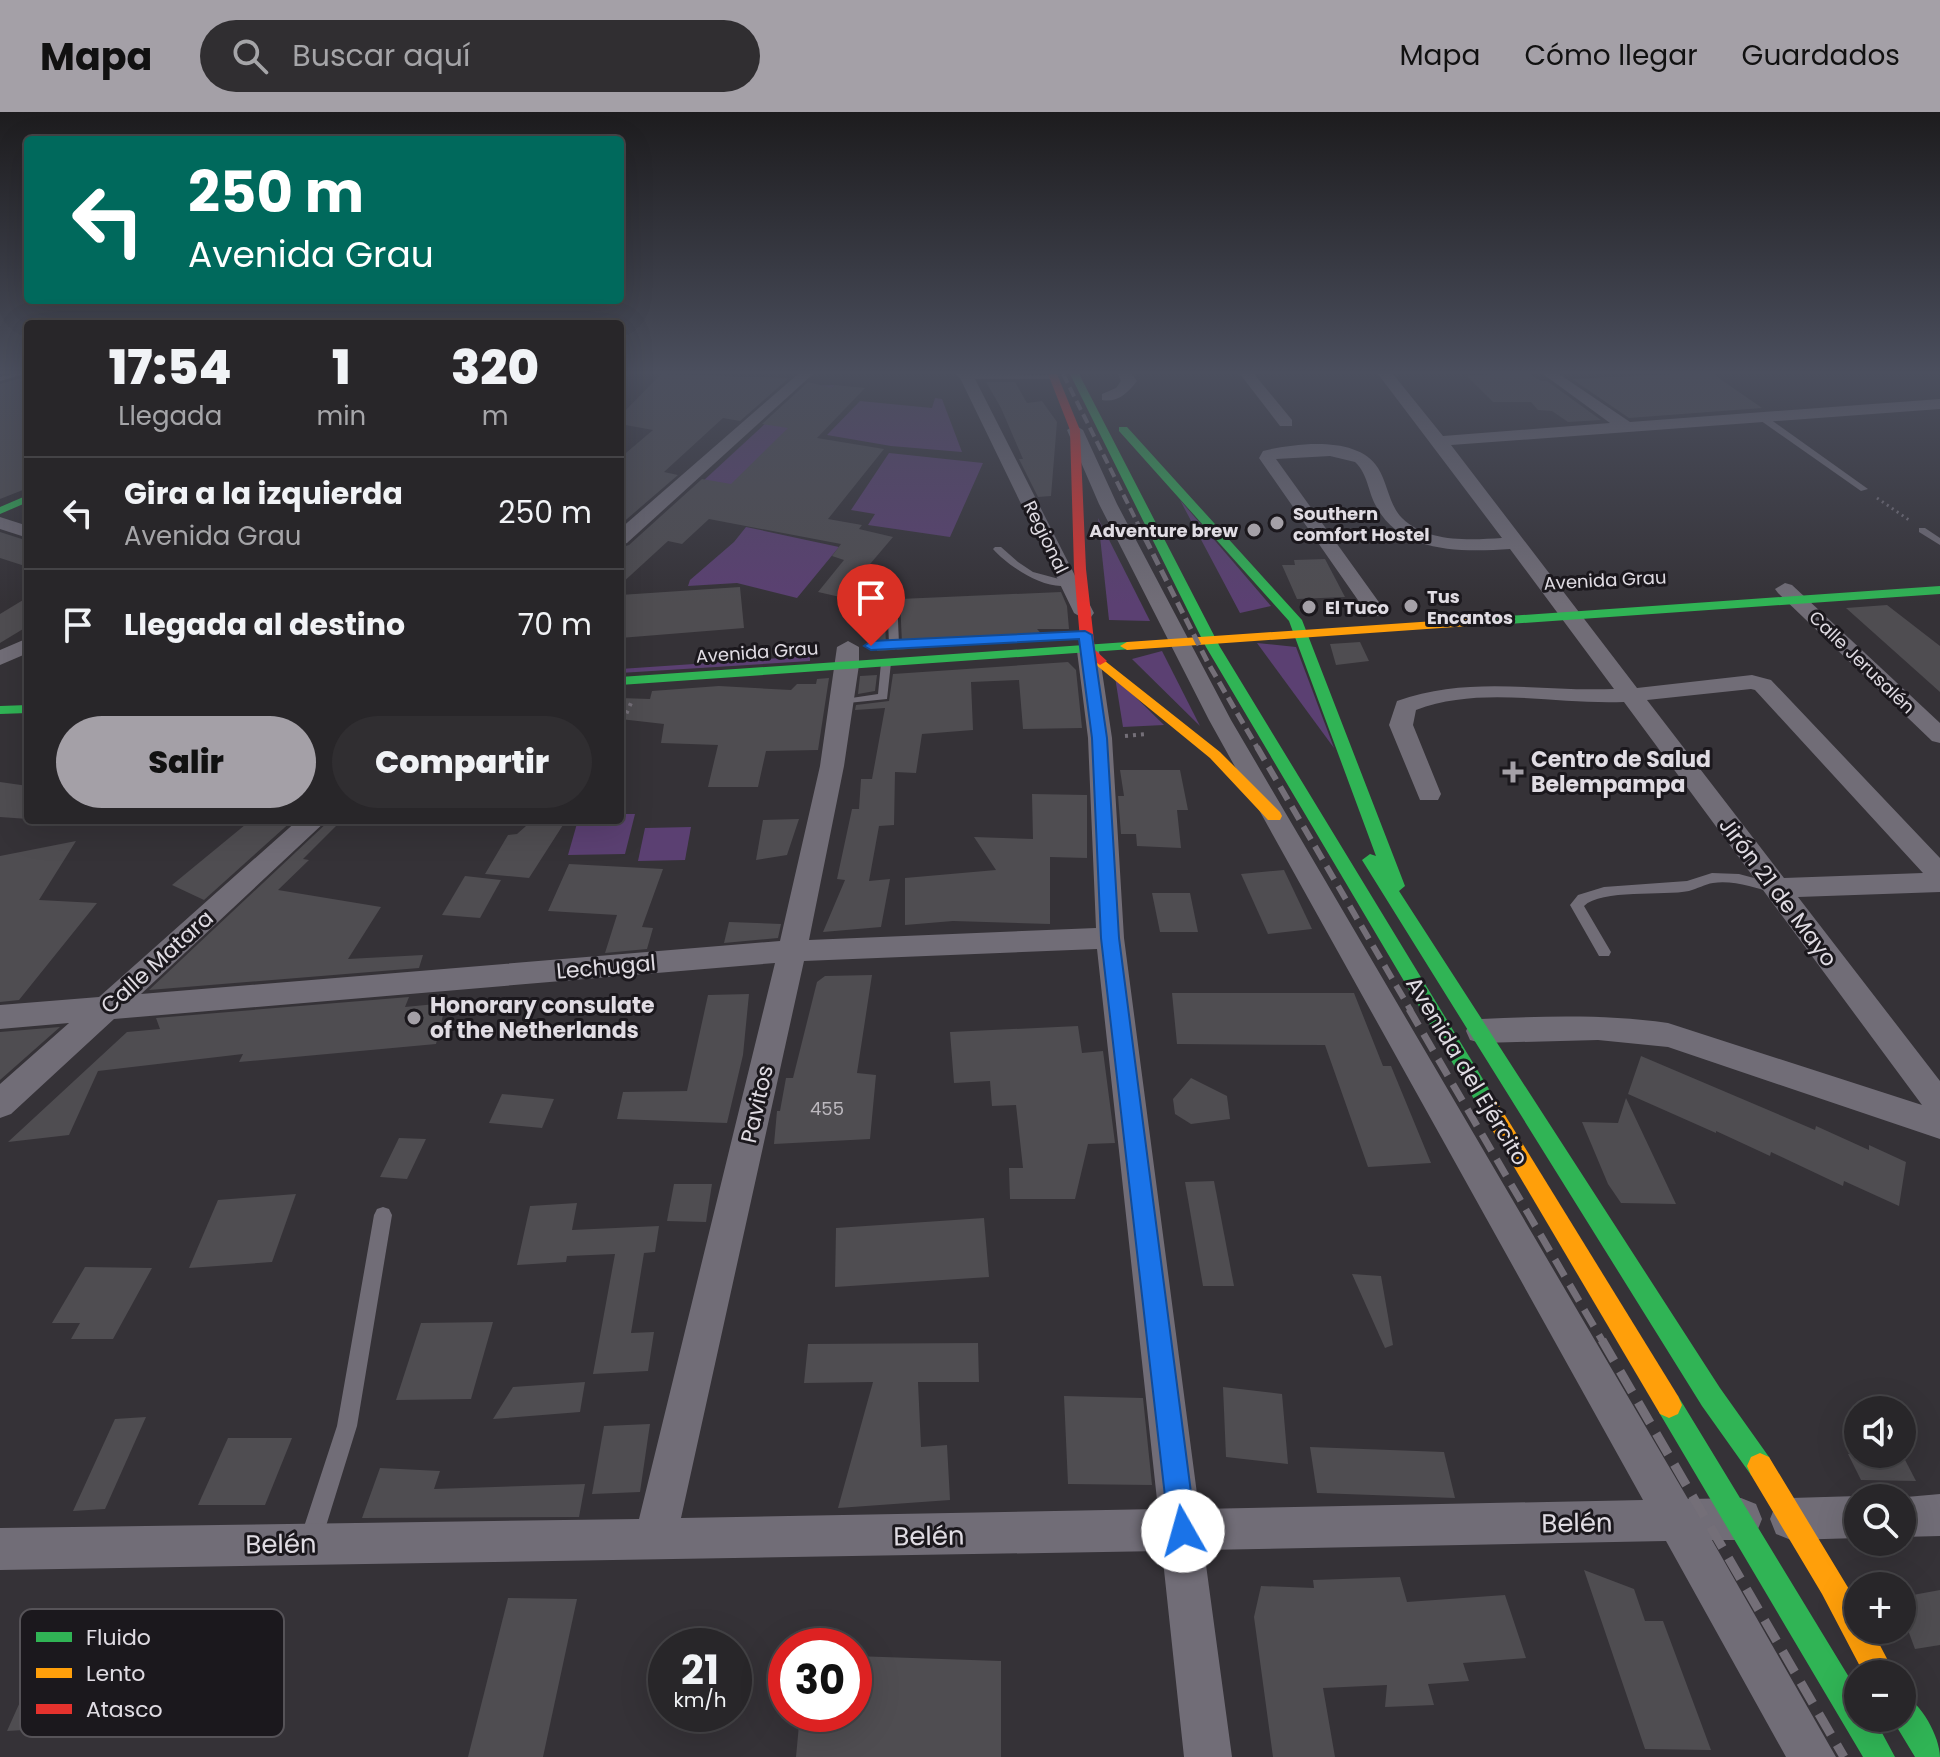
<!DOCTYPE html>
<html lang="es">
<head>
<meta charset="utf-8">
<style>
  body { margin:0; font-family:Poppins,sans-serif; background:#302e31; color:#f1f3f6; height:100vh; display:flex; flex-direction:column; font-size:30px; white-space:nowrap }
  * { box-sizing:border-box; margin:0 }
  p { font-size:26px; color:#a5a5a8 }
  .icon { flex:none; width:44px; height:44px; fill:none; stroke:currentColor; stroke-width:2; stroke-linecap:round; stroke-linejoin:round }
  .map { position:relative; flex:1; overflow:hidden }
  .panel { position:absolute; left:24px; top:208px; width:600px; height:504px; display:flex; flex-direction:column; background:#282629; border-radius:8px; box-shadow:0 8px 32px #0002,0 0 0 2px #444346 }
  .panel>* { flex:none }
  .guide { position:absolute; left:24px; top:24px; width:600px; height:168px; border-radius:8px; box-shadow:0 8px 32px #0002,0 0 0 2px #444346; background:#00695c; color:#fff; overflow:hidden }
  .buttons { position:absolute; left:1844px; top:1284px; display:grid; gap:16px }
  .buttons a { display:grid; place-items:center; width:72px; height:72px; border-radius:50%; background:#282629; box-shadow:0 8px 32px #0002,0 0 0 2px #444346; font-size:40px }
  .speed { position:absolute; left:648px; top:1516px; display:flex; gap:16px; font-size:40px; font-weight:700; text-align:center }
  .speed>* { display:grid; place-content:center; width:104px; height:104px; border-radius:50%; background:#282629; box-shadow:0 8px 32px #0002,0 0 0 2px #444346; line-height:1 }
  .speed small { font-size:20px; font-weight:400 }
  .speed .limit { border:12px solid #d22; background:#fff; color:#111 }
  .pin { position:absolute; display:grid; place-items:center; width:68px; height:68px; color:#fff; margin:-82px -34px; border-radius:50% 50% 50% 0; rotate:-45deg; box-shadow:0 0 8px #0007 }
  .pin .icon { rotate:45deg }
  .me { position:absolute; width:88px; margin:-44px; rotate:353deg; stroke-linejoin:round; filter:drop-shadow(0 0 6px #0008) }
  .turn { display:flex; align-items:center; gap:28px; height:168px; padding:0 32px; font-size:36px }
  .turn .icon { width:104px; height:104px; stroke-width:2.5 }
  .turn b { display:block; font-size:56px; line-height:68px }
  .eta { display:flex; justify-content:space-evenly; align-items:center; height:136px; text-align:center }
  .eta b { font-size:48px; font-weight:800; line-height:56px }
  .cta { display:flex; gap:16px; margin-top:auto; padding:16px 32px }
  .cta a { flex:1; height:92px; border-radius:48px; background:#a4a0a7; color:#111; font-size:32px; font-weight:800; line-height:92px; text-align:center }
  .cta a+a { background:#302e31; color:#f1f3f6 }
  ul { padding:0; list-style:none }
  li { display:flex; align-items:center; gap:24px; height:112px; padding:0 32px; border-top:2px solid #444346 }
  li div { flex:1 }
  li b { display:block; font-size:30px }
  li em { font-style:normal }
  header { display:flex; align-items:center; gap:48px; box-sizing:border-box; height:112px; padding:0 40px; background:#a4a0a7; color:#111 }
  header strong { font-size:38px }
  nav { display:flex; gap:44px; margin-inline-start:auto; font-size:28px }
  .search { width:560px; height:72px; background:#302e31; display:flex; align-items:center; gap:20px; box-sizing:border-box; padding:0 28px; border-radius:44px; color:#a5a5a8; font-size:30px }
  .map>svg:first-child { display:block }
  .green { fill:#5b4072 }
  .building { fill:#4f4d51 }
  .lines { fill:none; stroke-linecap:round; stroke-linejoin:round }
  .path-far1 { stroke:#746f78; stroke-width:3; stroke-dasharray:2 4; stroke-linecap:butt }
  .path { stroke:#746f78; stroke-width:4; stroke-dasharray:3 5; stroke-linecap:butt }
  .lane { fill:#716d77; fill-rule:evenodd }
  .street { fill:#716d77; fill-rule:evenodd }
  .fast { fill:#30b455; fill-rule:evenodd }
  .slow { fill:#ff9f0a; fill-rule:evenodd }
  .jam { fill:#e5322d; fill-rule:evenodd }
  .rail-far4 { stroke:#746f78; stroke-width:4; stroke-dasharray:10 5; stroke-linecap:butt }
  .rail-far3 { stroke:#746f78; stroke-width:5; stroke-dasharray:12 6; stroke-linecap:butt }
  .rail-far2 { stroke:#746f78; stroke-width:6; stroke-dasharray:15 8; stroke-linecap:butt }
  .rail-far1 { stroke:#746f78; stroke-width:7; stroke-dasharray:19 10; stroke-linecap:butt }
  .rail { stroke:#746f78; stroke-width:9; stroke-dasharray:24 12; stroke-linecap:butt }
  .route { fill:#1a73e8; stroke:#114b97; stroke-width:2 }
  .poi-dot { fill:#a4a0a7; stroke:#1b181d; stroke-width:3 }
  .labels { text-anchor:middle; dominant-baseline:central; stroke-width:6; stroke-linejoin:round; paint-order:stroke }
  .far-poi-label { font-size:18px; font-weight:bold; fill:#e0dce3; stroke:#1b181d; text-anchor:start }
  .far-street-label { font-size:18px; fill:#e0dce3; stroke:#1b181d }
  .number-label { font-size:18px; fill:#bcb8be }
  .poi-label { font-size:22px; font-weight:bold; fill:#e0dce3; stroke:#1b181d; text-anchor:start }
  .street-label { font-size:22px; fill:#e0dce3; stroke:#1b181d }
  .near-street-label { font-size:26px; fill:#e0dce3; stroke:#1b181d }
  .key { fill:#1b181d; stroke:#565358; stroke-width:2 }
  .key-label { font-size:22px; fill:#e0dce3 }
</style>
</head>
<body>
<header>
<strong>Mapa</strong>
<div class="search"><svg class="icon" aria-label="search" viewBox="0 0 24 24"><circle cx="10" cy="10" r="6"/><path d="M15 15l6 6"/></svg>Buscar aquí</div>
<nav><a>Mapa</a><a>Cómo llegar</a><a>Guardados</a></nav>
</header>
<div class="map">
<svg width="1940" height="1645" viewBox="0 0 1940 1645">
  <rect width="100%" height="100%" fill="#353237"/>
  <g class="green">
    <polygon points="835,273 730,374 689,382 806,274"/>
    <polygon points="935,286 942,287 962,340 891,334 827,323 860,289 932,296"/>
    <polygon points="889,341 983,351 950,425 868,413 875,402 851,398"/>
    <polygon points="1180,388 1271,494 1240,501"/>
    <polygon points="1098,406 1150,509 1109,508"/>
    <polygon points="746,415 839,435 797,486 737,471 688,474 690,468 734,430"/>
    <polygon points="1257,531 1296,535 1334,636"/>
    <polygon points="1162,539 1200,614 1132,547"/>
    <polygon points="810,544 810,549 620,561 620,557"/>
    <polygon points="1115,565 1164,613 1123,615"/>
    <polygon points="620,702 635,702 625,742 568,743 578,708 620,708"/>
    <polygon points="691,715 685,748 638,749 645,716"/>
  </g>
  <g class="building">
    <polygon points="661,262 789,266 740,309 723,306 664,360 678,363 620,413 620,346 653,318 620,312 620,304"/>
    <polygon points="1493,262 1530,262 1541,269 1547,269 1601,308 1568,310 1552,299 1538,298 1531,290 1493,290 1467,264"/>
    <polygon points="1676,262 1713,262 1762,296 1629,306 1572,267"/>
    <polygon points="28,264 28,376 0,387 0,272"/>
    <polygon points="808,270 832,276 835,273 865,276 817,326 884,337 828,407 862,413 859,417 893,425 865,458 871,492 818,480 844,448 832,444 841,432 709,407 682,432 668,429 620,473 620,436 629,433 702,367 731,372 788,316 762,312"/>
    <polygon points="986,270 1015,270 1027,291 1042,289 1057,310 1051,384 1038,385 1019,347 1023,347 1001,296"/>
    <polygon points="0,420 28,429 28,455 0,446"/>
    <polygon points="1325,447 1345,485 1297,487 1282,453 1295,453 1294,448"/>
    <polygon points="740,475 744,516 620,526 620,483"/>
    <polygon points="1061,480 1067,494 1069,517 1037,517 1047,528 877,539 873,489 884,488 886,532 896,538 902,532 900,487"/>
    <polygon points="28,485 28,514 0,531 0,502"/>
    <polygon points="1887,493 1940,534 1940,580 1846,496"/>
    <polygon points="1360,530 1369,549 1336,553 1330,532"/>
    <polygon points="1068,550 1076,558 1082,616 1023,617 1019,568 971,570 973,618 922,622 916,661 895,660 894,713 879,714 869,769 890,767 881,815 823,820 845,768 837,767 852,697 859,697 861,667 872,667 885,596 855,598 856,593 889,589 893,562"/>
    <polygon points="877,563 875,579 858,582 860,564"/>
    <polygon points="829,566 818,638 766,639 758,675 708,675 718,633 661,631 664,612 620,607 620,586 650,587 652,579 719,574 791,578 797,572 816,572 817,567"/>
    <polygon points="1120,658 1180,658 1188,698 1177,698 1181,736 1137,734 1136,722 1121,722 1118,684 1124,684"/>
    <polygon points="0,670 28,674 28,707 0,705"/>
    <polygon points="1032,682 1087,683 1087,746 1050,745 1050,812 953,809 905,813 905,766 996,758 974,725 1033,727"/>
    <polygon points="799,707 787,743 756,748 763,708"/>
    <polygon points="251,708 293,708 204,788 172,773"/>
    <polygon points="330,708 342,708 303,747 309,748 278,778 381,795 348,847 423,843 419,856 149,878"/>
    <polygon points="563,713 529,766 485,762 508,723 517,722 526,714"/>
    <polygon points="76,729 39,788 97,791 19,888 0,890 0,744"/>
    <polygon points="569,752 663,757 642,815 653,816 647,837 605,841 617,803 548,799"/>
    <polygon points="1284,758 1312,817 1268,822 1241,762"/>
    <polygon points="465,764 501,768 480,806 442,803"/>
    <polygon points="1152,781 1190,781 1198,820 1160,820"/>
    <polygon points="729,810 781,812 778,826 724,831"/>
    <polygon points="872,863 857,961 876,963 870,1027 774,1032 777,999 780,999 786,966 793,966 817,870 825,864"/>
    <polygon points="1172,881 1354,881 1383,954 1391,954 1431,1051 1368,1055 1325,933 1177,932"/>
    <polygon points="749,882 743,943 727,1011 617,1007 623,980 687,979 708,883"/>
    <polygon points="409,885 405,895 446,891 436,932 239,950 243,942 98,959 69,1023 8,1030 127,920 160,917 156,906"/>
    <polygon points="1078,914 1082,941 1103,939 1115,1031 1088,1032 1075,1087 1010,1087 1009,1056 1023,1056 1016,993 992,994 990,969 954,971 950,920"/>
    <polygon points="60,915 0,968 0,920"/>
    <polygon points="1641,944 1815,1018 1816,1014 1869,1038 1869,1033 1906,1050 1899,1094 1844,1069 1843,1074 1771,1040 1770,1044 1716,1019 1716,1021 1628,982"/>
    <polygon points="1191,966 1227,984 1230,1007 1191,1012 1175,1002 1173,987"/>
    <polygon points="502,982 554,987 542,1016 489,1011"/>
    <polygon points="1626,986 1676,1092 1621,1091 1608,1072 1582,1010 1618,1011"/>
    <polygon points="399,1026 426,1027 407,1067 380,1065"/>
    <polygon points="1214,1069 1234,1174 1203,1174 1185,1070"/>
    <polygon points="674,1072 712,1072 706,1110 667,1109"/>
    <polygon points="296,1082 272,1150 189,1156 218,1088"/>
    <polygon points="577,1091 572,1118 659,1114 655,1140 644,1141 631,1221 654,1220 648,1259 593,1262 615,1142 567,1144 566,1150 517,1153 530,1094"/>
    <polygon points="984,1106 989,1165 835,1175 836,1116"/>
    <polygon points="85,1155 152,1156 113,1227 71,1227 80,1211 52,1211"/>
    <polygon points="1352,1162 1381,1164 1393,1233 1385,1236"/>
    <polygon points="493,1210 471,1287 396,1288 421,1211"/>
    <polygon points="978,1231 979,1270 918,1270 921,1335 947,1333 950,1388 838,1396 873,1270 804,1271 808,1232"/>
    <polygon points="585,1270 580,1300 493,1307 513,1275"/>
    <polygon points="1223,1275 1282,1282 1288,1352 1226,1345"/>
    <polygon points="1064,1284 1143,1286 1152,1373 1068,1372"/>
    <polygon points="146,1305 105,1397 73,1399 115,1307"/>
    <polygon points="650,1312 640,1380 592,1382 604,1314"/>
    <polygon points="228,1326 292,1326 265,1393 198,1393"/>
    <polygon points="1310,1335 1444,1340 1455,1386 1317,1381"/>
    <polygon points="1848,1342 1902,1342 1916,1369 1861,1368"/>
    <polygon points="380,1356 440,1359 434,1377 585,1372 579,1405 362,1406"/>
    <polygon points="1584,1458 1634,1477 1645,1509 1663,1509 1711,1638 1645,1637"/>
    <polygon points="1400,1465 1407,1490 1505,1483 1526,1546 1463,1551 1469,1569 1428,1572 1434,1593 1385,1595 1387,1573 1323,1576 1335,1645 1273,1645 1254,1505 1261,1474 1314,1476 1313,1468"/>
    <polygon points="1940,1478 1940,1533 1915,1537 1902,1502 1902,1485"/>
    <polygon points="508,1486 577,1487 543,1645 468,1645"/>
    <polygon points="105,1509 227,1527 190,1603 86,1588 75,1615 7,1619 55,1512"/>
    <polygon points="854,1544 1001,1549 1001,1645 796,1645 800,1602 854,1602"/>
  </g>
  <g class="lines">
    <polyline class="path-far1" points="1877,386 1909,408"/>
    <g class="path">
      <polyline points="620,616 631,591"/>
      <polyline points="1125,624 1147,622"/>
    </g>
    <g class="lane">
      <polygon points="13,262 24,262 0,269 0,265"/>
      <polygon points="1757,302 1763,302 1868,377 1861,379 1757,306"/>
      <polygon points="1919,416 1925,416 1940,426 1940,433 1919,420"/>
      <path d="M995,435H1001L1018,450L1033,460L1074,471C1051,483 1009,455 993,437Z"/>
      <polygon points="892,482 897,485 899,532 894,535 889,532 887,485"/>
      <polygon points="886,548 891,551 887,587 838,592 838,588 878,582 881,551"/>
      <path d="M1712,761L1739,762L1780,773L1782,776L1775,781C1755,776 1734,768 1713,771C1705,772 1697,777 1689,779C1664,784 1601,777 1584,794L1611,840L1609,844H1599L1570,793L1578,783L1604,775L1687,769Z"/>
      <polygon points="383,1095 389,1097 392,1103 357,1314 322,1427 318,1434 311,1438 304,1434 300,1427 337,1314 374,1103 377,1097"/>
    </g>
    <g class="street">
      <polygon points="798,262 813,262 627,431 620,433 620,417"/>
      <polygon points="954,262 1060,263 1053,267 975,267 1094,501 1091,505 1084,507 1074,501 960,266"/>
      <path d="M1118,262H1132L1137,269C1128,281 1117,291 1102,288V282L1116,276L1121,269Z"/>
      <polygon points="1240,262 1254,262 1292,308 1292,314 1280,314"/>
      <path d="M1378,262H1393L1443,324L1610,311L1543,262H1559L1630,310L1940,287V297L1451,333L1637,576L1752,563L1771,568L1940,746V780L1798,785L1940,969V1027L1668,935L1598,928L1481,931L1470,928L1466,919L1470,910L1481,907C1544,904 1606,902 1668,911L1922,993L1624,590C1555,593 1482,573 1416,598L1413,613L1441,682L1438,688H1420L1389,613L1397,589C1470,563 1539,580 1614,577L1510,437C1463,440 1401,442 1376,394C1368,380 1368,362 1355,350L1330,344L1276,347L1386,500L1383,504H1369L1259,346L1263,339C1295,331 1358,323 1378,356C1388,372 1389,393 1402,406C1428,431 1470,428 1502,426ZM1751,577L1755,578L1923,761L1784,766L1647,588Z"/>
      <path d="M1075,313L1083,318L1117,392L1231,608L1688,1387L1741,1386L1756,1392L1762,1407L1756,1422L1741,1428H1712L1836,1645H1786L1666,1429L1204,1438L1232,1645H1184L1162,1439L0,1458V1416L639,1407L775,851L114,907L11,1002L0,1006V972L69,911L0,917V893L99,885L298,708H327L141,882L780,829L820,654L837,535L848,529L859,535V553L844,654L809,828L1096,816L1088,626L1077,539L1088,533L1099,539L1112,626L1124,826L1199,1397L1643,1388L1209,608L1099,392L1067,318ZM1097,837L1158,1397L681,1406L804,849Z"/>
      <polygon points="0,405 28,414 28,426 0,417"/>
      <polygon points="1785,471 1792,473 1940,611 1940,631 1932,629 1778,481 1775,477"/>
      <polygon points="28,526 28,541 0,553 0,538"/>
      <polygon points="1940,1382 1940,1424 1902,1425 1902,1386 1895,1386"/>
      <polygon points="1858,1384 1862,1386 1858,1386 1858,1426 1791,1428 1776,1422 1770,1407 1776,1392 1791,1386"/>
    </g>
    <g class="fast">
      <polygon points="1070,262 1079,262 1220,535 1495,987 1498,993 1495,999 1488,1002 1481,999 1206,535"/>
      <polygon points="1119,315 1127,315 1302,508 1405,774 1399,779 1720,1276 1769,1345 1773,1354 1769,1363 1760,1367 1751,1363 1702,1294 1362,748 1370,742 1376,744 1289,509 1119,319"/>
      <polygon points="28,383 28,390 0,402 0,395"/>
      <polygon points="1940,474 1940,482 1479,514 1472,510 1479,506"/>
      <polygon points="1127,530 1134,534 1132,537 620,573 620,565"/>
      <polygon points="28,593 28,601 0,602 0,594"/>
      <polygon points="1669,1280 1678,1284 1858,1580 1858,1606 1874,1606 1895,1645 1863,1645 1660,1302 1656,1293 1660,1284"/>
      <path d="M1902,1582C1921,1590 1940,1625 1940,1645H1915L1892,1607L1902,1606Z"/>
    </g>
    <g class="slow">
      <polygon points="1479,506 1484,507 1484,513 1127,538 1120,534 1127,530"/>
      <polygon points="1100,545 1220,640 1280,700 1282,704 1280,708 1268,708 1210,646 1095,552 1095,546"/>
      <polygon points="1488,984 1495,987 1678,1284 1682,1293 1678,1302 1669,1306 1660,1302 1481,999 1478,993 1481,987"/>
      <polygon points="1760,1341 1769,1345 1858,1492 1858,1518 1872,1518 1895,1562 1864,1562 1822,1482 1751,1363 1747,1354 1751,1345"/>
    </g>
    <polygon class="jam" points="1048,262 1057,262 1080,318 1086,457 1095,538 1107,549 1100,553 1081,539 1074,457 1070,318"/>
    <polyline class="rail-far4" points="1063,262 1146,428"/>
    <polyline class="rail-far3" points="1145,426 1208,551 1258,637"/>
    <polyline class="rail-far2" points="1257,635 1411,899"/>
    <polyline class="rail-far1" points="1409,897 1603,1230"/>
    <polyline class="rail" points="1602,1228 1844,1645"/>
  </g>
  <linearGradient id="sky" x2="0" y2="1"><stop stop-color="#1d1c1e"/><stop offset="0.53" stop-color="#4b4f5e"/><stop offset="1" stop-color="#4b4f5e" stop-opacity="0"/></linearGradient>
  <rect width="1940" height="492" fill="url(#sky)"/>
  <polygon class="route" points="1085,519 1092,523 1107,626 1119,826 1196,1419 1192,1429 1183,1433 1173,1429 1169,1419 1101,826 1092,626 1079,527 871,538 864,534 871,529"/>
  <g class="poi-dot">
    <circle cx="1277" cy="411" r="8"/>
    <circle cx="1254" cy="418" r="8"/>
    <circle cx="1411" cy="494" r="8"/>
    <circle cx="1309" cy="495" r="8"/>
    <path d="M1509 648h8v8h8v8h-8v8h-8v-8h-8v-8h8z"/>
    <circle cx="414" cy="906" r="8"/>
  </g>
  <g class="labels">
    <g class="far-poi-label">
      <text x="1293" y="401">Southern<tspan x="1293" dy="21">comfort Hostel</tspan></text>
      <text x="1238" y="418" text-anchor="end">Adventure brew</text>
      <text x="1427" y="484">Tus<tspan x="1427" dy="21">Encantos</tspan></text>
      <text x="1325" y="495">El Tuco</text>
    </g>
    <g class="far-street-label">
      <text transform="translate(1046 425) rotate(64)">Regional</text>
      <text transform="translate(1605 468) rotate(-3)">Avenida Grau</text>
      <text transform="translate(757 540) rotate(-4)">Avenida Grau</text>
      <text transform="translate(1862 550) rotate(44)">Calle Jerusalén</text>
    </g>
    <g class="number-label">
      <text x="827" y="996">455</text>
    </g>
    <g class="poi-label">
      <text x="1531" y="647">Centro de Salud<tspan x="1531" dy="25">Belempampa</tspan></text>
      <text x="430" y="893">Honorary consulate<tspan x="430" dy="25">of the Netherlands</tspan></text>
    </g>
    <g class="street-label">
      <text transform="translate(1778 780) rotate(53)">Jirón 21 de Mayo</text>
      <text transform="translate(157 850) rotate(-42)">Calle Matara</text>
      <text transform="translate(606 855) rotate(-5)">Lechugal</text>
      <text transform="translate(1467 959) rotate(59)">Avenida del Ejército</text>
      <text transform="translate(757 992) rotate(-77)">Pavitos</text>
    </g>
    <g class="near-street-label">
      <text transform="translate(1577 1411) rotate(-1)">Belén</text>
      <text transform="translate(929 1424) rotate(-1)">Belén</text>
      <text transform="translate(281 1432) rotate(-1)">Belén</text>
    </g>
  </g>
  <rect x="20" y="1497" width="264" height="128" rx="12" class="key"/>
  <rect x="36" y="1520" width="36" height="10" fill="#30b455"/>
  <rect x="36" y="1556" width="36" height="10" fill="#ff9f0a"/>
  <rect x="36" y="1592" width="36" height="10" fill="#e5322d"/>
  <g class="key-label">
    <text x="86" y="1533">Fluido</text>
    <text x="86" y="1569">Lento</text>
    <text x="86" y="1605">Atasco</text>
  </g>
</svg>
<div class="buttons">
<a><svg class="icon" aria-label="sound" viewBox="0 0 24 24"><path d="M4 9h4l5-4v14l-5-4H4zM17 9q2 3 0 6"/></svg></a>
<a><svg class="icon" aria-label="search" viewBox="0 0 24 24"><circle cx="10" cy="10" r="6"/><path d="M15 15l6 6"/></svg></a>
<a>+</a>
<a>−</a>
</div>
<div class="speed"><div>21<small>km/h</small></div><div class="limit">30</div></div>
<div class="pin" style="left:871px;top:534px;background:#d93025"><svg class="icon" aria-label="arrive" viewBox="0 0 24 24"><path d="M6 21V4h12l-3 4 3 4H6"/></svg></div>
<svg class="me" style="left:1183px;top:1419px" viewBox="-20 -20 40 40"><circle r="19" fill="#fff"/><path d="M0-13L10 11 0 6-10 11z" fill="#1a73e8"/></svg>
<div class="guide">
<div class="turn"><svg class="icon" aria-label="left" viewBox="0 0 24 24"><path d="M17 20v-9H6M10 6l-5 5 5 5"/></svg><div><b>250 m</b>Avenida Grau</div></div>
</div>
<section class="panel">
<div class="eta">
<div><b>17:54</b><p>Llegada</p></div>
<div><b>1</b><p>min</p></div>
<div><b>320</b><p>m</p></div>
</div>
<ul>
<li><svg class="icon" aria-label="left" viewBox="0 0 24 24"><path d="M17 20v-9H6M10 6l-5 5 5 5"/></svg><div><b>Gira a la izquierda</b><p>Avenida Grau</p></div><em>250 m</em></li>
<li><svg class="icon" aria-label="arrive" viewBox="0 0 24 24"><path d="M6 21V4h12l-3 4 3 4H6"/></svg><div><b>Llegada al destino</b></div><em>70 m</em></li>
</ul>
<div class="cta"><a>Salir</a><a>Compartir</a></div>
</section>
</div>
</body>
</html>
